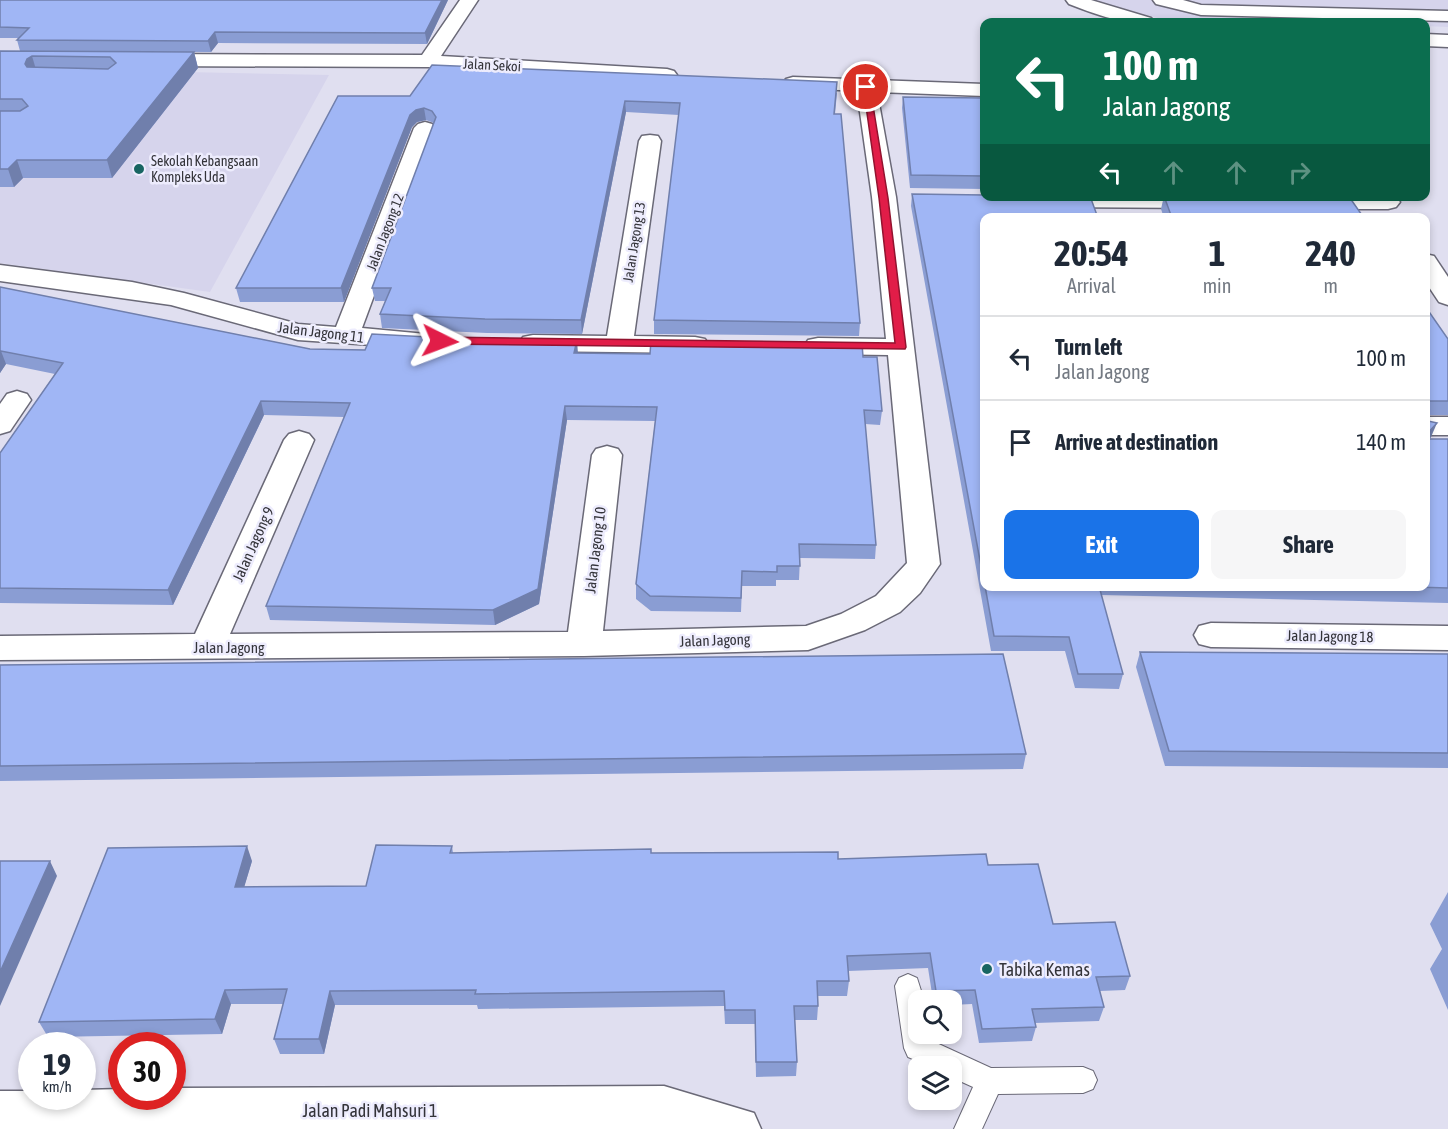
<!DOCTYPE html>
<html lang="en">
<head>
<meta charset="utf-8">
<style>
  body { margin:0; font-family:"Asap Condensed",sans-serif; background:#f6f6f7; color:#1f2937; height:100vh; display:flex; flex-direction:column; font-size:22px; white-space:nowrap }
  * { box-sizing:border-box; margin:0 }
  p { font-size:20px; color:#747a83 }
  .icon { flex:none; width:33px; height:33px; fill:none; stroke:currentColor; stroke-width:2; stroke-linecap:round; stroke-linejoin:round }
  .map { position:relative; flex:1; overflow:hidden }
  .side { position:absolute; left:980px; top:213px; width:450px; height:378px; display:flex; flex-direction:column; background:#fff; border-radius:12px; box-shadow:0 3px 9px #0003 }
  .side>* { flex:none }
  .hud { position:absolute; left:980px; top:18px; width:450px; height:183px; border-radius:12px; box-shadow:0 3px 9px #0003; background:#0b6e4f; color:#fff; overflow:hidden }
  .controls { position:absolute; left:908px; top:990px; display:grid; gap:12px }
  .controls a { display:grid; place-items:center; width:54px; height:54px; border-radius:12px; background:#fff; box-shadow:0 3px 9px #0003; font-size:30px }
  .speed { position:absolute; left:18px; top:1032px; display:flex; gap:12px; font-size:30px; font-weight:700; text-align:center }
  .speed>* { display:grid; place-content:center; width:78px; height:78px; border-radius:50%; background:#fff; box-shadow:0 3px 9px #0003; line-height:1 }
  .speed small { font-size:15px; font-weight:400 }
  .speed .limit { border:9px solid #d22; background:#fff; color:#111 }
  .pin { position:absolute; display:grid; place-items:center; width:51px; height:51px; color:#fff; margin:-26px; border:3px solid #fff; border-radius:50%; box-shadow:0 2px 6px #0007 }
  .me { position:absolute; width:66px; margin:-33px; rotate:93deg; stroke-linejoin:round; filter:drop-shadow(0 0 4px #0008) }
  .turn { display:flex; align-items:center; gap:21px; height:126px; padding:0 24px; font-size:27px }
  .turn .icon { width:78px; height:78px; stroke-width:2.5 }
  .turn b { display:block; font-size:42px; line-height:51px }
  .lanes { display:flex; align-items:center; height:57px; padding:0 24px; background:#0003; justify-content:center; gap:30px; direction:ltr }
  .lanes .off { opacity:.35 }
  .eta { display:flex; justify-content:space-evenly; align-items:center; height:102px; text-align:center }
  .eta b { font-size:36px; font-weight:700; line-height:42px }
  .action { display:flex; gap:12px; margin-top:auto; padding:12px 24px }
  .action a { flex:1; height:69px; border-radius:12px; background:#1a73e8; color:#fff; font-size:24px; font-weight:700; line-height:69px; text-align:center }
  .action a+a { background:#f6f6f7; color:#1f2937 }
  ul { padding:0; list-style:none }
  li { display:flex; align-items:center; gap:18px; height:84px; padding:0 24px; border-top:2px solid #e0e1e3 }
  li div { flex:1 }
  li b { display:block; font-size:22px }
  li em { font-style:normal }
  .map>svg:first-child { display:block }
  .built { fill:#d6d4ec }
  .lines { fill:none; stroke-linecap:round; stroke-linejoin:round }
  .service-casing { stroke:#6a6977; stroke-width:2 }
  .minor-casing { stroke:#6a6977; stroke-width:3 }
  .service { fill:#fff; fill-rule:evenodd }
  .minor { fill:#fff; fill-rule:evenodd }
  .wall { fill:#8a9dd3 }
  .shaded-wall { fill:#707fac }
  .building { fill:#a0b6f5; stroke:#707fac; stroke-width:1.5; fill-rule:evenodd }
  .route { fill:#e11d48; stroke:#92132f; stroke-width:1.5 }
  .poi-dot { fill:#186562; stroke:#edecfd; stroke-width:2 }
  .labels { text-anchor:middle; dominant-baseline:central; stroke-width:5; stroke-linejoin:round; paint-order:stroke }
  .far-street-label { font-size:14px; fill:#333339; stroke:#edecfd }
  .far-poi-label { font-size:14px; fill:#333339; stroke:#edecfd; text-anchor:start }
  .street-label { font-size:15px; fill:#333339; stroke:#edecfd }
  .near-poi-label { font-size:18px; fill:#333339; stroke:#edecfd; text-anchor:start }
  .near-street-label { font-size:18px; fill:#333339; stroke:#edecfd }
</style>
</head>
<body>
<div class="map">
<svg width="1448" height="1129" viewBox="0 0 1448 1129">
  <rect width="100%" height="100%" fill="#e0dff0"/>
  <g class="built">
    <polygon points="1093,0 1448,0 1448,27 1425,26 1425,22 1165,20"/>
    <polygon points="0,68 329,75 210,292 0,263"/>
  </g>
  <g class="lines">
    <g class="service-casing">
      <polygon id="service" points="908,974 917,978 924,1000 918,1000 918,1034 929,1034 930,1040 991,1068 1083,1067 1093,1071 1097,1080 1093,1089 1083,1093 998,1094 982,1129 954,1129 973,1087 951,1077 951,1066 929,1066 908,1057 904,1048 895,986 899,978"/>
    </g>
    <g class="minor-casing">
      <g id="minor">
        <polygon points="460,0 478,0 441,56 667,69 674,71 677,75 674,79 667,81 428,67 152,66 145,64 142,60 145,56 152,54 422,55"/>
        <path d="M1066,0H1091L1151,18L1154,22C1124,25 1097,15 1069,4Z"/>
        <polygon points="1153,0 1183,0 1201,5 1448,11 1448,21 1201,15 1156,4"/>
        <polygon points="1425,34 1448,35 1448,47 1425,46"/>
        <polygon points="793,77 984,84 984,96 877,92 896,197 940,564 920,593 900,612 865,630 808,650 584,656 0,660 0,636 195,634 284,440 289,434 299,431 309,434 314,440 230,634 568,632 592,455 596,449 607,446 618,449 622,455 603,631 806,626 841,614 876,596 907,563 888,355 818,354 808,352 804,346 808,340 818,338 886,339 872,197 857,91 786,87 783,83 786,79"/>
        <polygon points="425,122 432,124 436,128 362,328 426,334 429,340 426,346 416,348 298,340 171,305 0,281 0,265 132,282 184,293 298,324 336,327 414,128 418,124"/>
        <polygon points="650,135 658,136 661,141 634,336 695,337 705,339 709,345 705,351 695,353 533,351 523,349 519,343 523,337 533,335 607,336 639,141 642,136"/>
        <polygon points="1039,196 1214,196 1218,201 1214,206 1206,208 1048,207 1040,205 1036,200"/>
        <polygon points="1303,196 1394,196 1400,202 1396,207 1388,209 1309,209 1301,207 1297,202"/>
        <polygon points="1425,254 1434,256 1448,277 1448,305 1439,302 1425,281"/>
        <polygon points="17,391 27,394 31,400 10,431 0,434 0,404 7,394"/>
        <rect x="1425" y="417" width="23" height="18"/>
        <polygon points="1211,623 1448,626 1448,650 1211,647 1199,644 1194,635 1199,626"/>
        <polygon points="664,1086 754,1113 761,1129 0,1129 0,1091 32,1091 32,1096 82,1096 82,1090 122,1089 122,1096 172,1096 172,1088"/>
      </g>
    </g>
    <use href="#service" class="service"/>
    <use href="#minor" class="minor"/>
  </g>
  <g class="wall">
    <polygon points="0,0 448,0 427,44 218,43 211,52 20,51 17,40 18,38 0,38"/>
    <polygon points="0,51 194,52 198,68 112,178 23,178 14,187 0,187"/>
    <polygon points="837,93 835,114 860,323 859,336 654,334 654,320 679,115 626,112 582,334 487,333 382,328 380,314 385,301 375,301 372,288 434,123 426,120 417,122 412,127 344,302 240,302 236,288 410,96"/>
    <polygon points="903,97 984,98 984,189 910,188 902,108"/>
    <polygon points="912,194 984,218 984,586 1425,586 1425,306 1448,339 1448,415 1429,415 1428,421 1431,437 1430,439 1448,439 1448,603 1101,595 1123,674 1119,689 1075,688 1065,651 991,651 911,206"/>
    <polygon points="1164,196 1364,218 1164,218 1161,209"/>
    <polygon points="0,287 310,349 863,357 882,411 880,425 865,424 876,545 875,559 800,558 799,580 776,580 776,586 742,586 741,612 651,611 636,599 636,584 655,421 567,420 539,604 495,625 270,620 266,606 344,417 264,415 173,605 0,603 0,453 55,374 6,364 0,373"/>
    <polygon points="1140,652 1448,654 1448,768 1165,766 1136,667"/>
    <polygon points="0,665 1026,754 1023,769 0,781"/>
    <polygon points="452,846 453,853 651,853 838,859 988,865 1053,924 1130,976 1125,990 1100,991 1104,1007 1099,1021 1035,1023 1036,1027 1032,1041 979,1043 972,1004 951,1005 951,1000 933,1000 928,968 848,971 849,981 847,996 818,996 818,1006 817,1020 795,1020 797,1062 796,1076 756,1077 755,1024 725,1024 724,1006 478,1009 477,1005 335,1005 324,1054 280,1054 274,1039 284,1004 231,1004 222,1034 48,1037 39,1022 252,861 244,887 366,886"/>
    <polygon points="1448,892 1448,1010 1430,969 1442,949 1430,924"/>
  </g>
  <g class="shaded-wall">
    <polygon points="442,0 448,0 427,44 425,33"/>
    <polygon points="215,32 218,43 211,52 208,41"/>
    <polygon points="194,52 198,68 112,178 107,160"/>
    <polygon points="32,56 37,73 32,75 25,64 27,59"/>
    <polygon points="625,101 626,112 582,334 581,320"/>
    <polygon points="424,108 426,120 417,122 412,127 344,302 341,288 410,115 416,110"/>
    <polygon points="17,160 23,178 14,187 8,169"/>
    <polygon points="577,340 578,354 574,353"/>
    <polygon points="1,351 6,364 0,373 0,352"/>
    <polygon points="261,401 264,415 173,605 168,590"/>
    <polygon points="565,406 567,420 539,604 495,625 493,610"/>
    <polygon points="1437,423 1431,437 1425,444 1425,436"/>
    <polygon points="247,846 252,861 240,901 235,887"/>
    <polygon points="50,861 57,876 0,1006 0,972"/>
    <polygon points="225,990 231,1004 222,1034 215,1019"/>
    <polygon points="330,991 335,1005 324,1054 319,1039"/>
  </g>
  <g class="building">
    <polygon points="0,0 442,0 425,33 215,32 208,41 17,40 29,28 0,27"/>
    <path d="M0,51L194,52L107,160H17L8,169H0V111H20L28,106L22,99H0ZM32,56L110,57L116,63L108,69L27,67L25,64L27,59Z"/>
    <polygon points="432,65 837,82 834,114 841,114 860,323 654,320 680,103 625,101 581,320 485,319 380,314 391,288 372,288 436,117 432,111 424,108 416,110 410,115 341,288 236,288 338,96 410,96"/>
    <polygon points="903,97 984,98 984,176 911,175"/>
    <polygon points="912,194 984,195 984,196 1090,196 1098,218 984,218 984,582"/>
    <polygon points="1164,196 1350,198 1364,218 1172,218"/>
    <polygon points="0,287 310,349 365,350 372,334 485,340 577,340 574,353 650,354 651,341 862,343 863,357 877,357 882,411 864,410 876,545 799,544 800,566 777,566 777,572 742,571 741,598 650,596 636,584 657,407 565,406 538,589 493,610 266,606 350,403 261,401 168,590 0,588 0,453 63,363 1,351 0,352"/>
    <polygon points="1425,306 1448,339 1448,401 1429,401 1428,421 1437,423 1425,436"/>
    <polygon points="1425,439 1448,439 1448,588 1383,586 1425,586"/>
    <polygon points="985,586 1099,586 1123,674 1078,674 1069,637 994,636"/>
    <polygon points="1140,652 1448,654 1448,753 1169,751"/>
    <polygon points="1003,654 1026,754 0,766 0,665"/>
    <polygon points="376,845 452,846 450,853 651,849 651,853 838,852 838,859 986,854 988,865 1038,864 1053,924 1115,922 1130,976 1096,977 1104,1007 1032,1009 1036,1027 982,1029 975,990 936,991 930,953 847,956 849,981 817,981 818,1006 794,1006 797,1062 756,1062 755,1010 725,1010 724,991 475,994 476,990 330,991 319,1039 274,1039 287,989 225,990 215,1019 39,1022 108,848 247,846 235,887 366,886"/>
    <polygon points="0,861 50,861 0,972"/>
  </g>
  <polygon class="route" points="863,85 870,87 888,198 906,347 905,349 440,344 434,341 440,337 895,343 879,198"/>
  <g class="poi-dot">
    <circle cx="139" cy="169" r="6"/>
    <circle cx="987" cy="969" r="6"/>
  </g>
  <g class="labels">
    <g class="far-street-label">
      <text transform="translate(492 65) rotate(3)">Jalan Sekoi</text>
      <text transform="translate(385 232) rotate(-69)">Jalan Jagong 12</text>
      <text transform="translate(634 242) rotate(-81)">Jalan Jagong 13</text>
    </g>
    <g class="far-poi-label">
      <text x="151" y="161">Sekolah Kebangsaan<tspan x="151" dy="16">Kompleks Uda</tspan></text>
    </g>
    <g class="street-label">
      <text transform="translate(321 332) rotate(7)">Jalan Jagong 11</text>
      <text transform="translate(253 544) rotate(-66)">Jalan Jagong 9</text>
      <text transform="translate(595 550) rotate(-83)">Jalan Jagong 10</text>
      <text transform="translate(1330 636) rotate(1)">Jalan Jagong 18</text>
      <text transform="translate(715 640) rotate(-2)">Jalan Jagong</text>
      <text x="229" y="647">Jalan Jagong</text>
    </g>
    <g class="near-poi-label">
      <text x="999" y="969">Tabika Kemas</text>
    </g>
    <g class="near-street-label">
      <text x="370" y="1110">Jalan Padi Mahsuri 1</text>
    </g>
  </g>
</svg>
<div class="controls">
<a><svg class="icon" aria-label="search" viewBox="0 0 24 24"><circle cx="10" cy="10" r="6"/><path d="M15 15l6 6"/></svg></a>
<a><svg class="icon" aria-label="layers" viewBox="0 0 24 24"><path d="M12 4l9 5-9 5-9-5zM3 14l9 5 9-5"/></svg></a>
</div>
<div class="speed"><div>19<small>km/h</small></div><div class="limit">30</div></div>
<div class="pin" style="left:866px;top:87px;background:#d93025"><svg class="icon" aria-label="arrive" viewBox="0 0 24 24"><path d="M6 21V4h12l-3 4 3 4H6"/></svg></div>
<svg class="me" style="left:440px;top:341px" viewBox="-20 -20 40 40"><path d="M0-17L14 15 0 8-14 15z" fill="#e11d48" stroke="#fff" stroke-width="4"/></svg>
<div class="hud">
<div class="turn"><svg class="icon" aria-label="left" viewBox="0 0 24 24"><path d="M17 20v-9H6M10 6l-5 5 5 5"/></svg><div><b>100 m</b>Jalan Jagong</div></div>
<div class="lanes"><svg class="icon" aria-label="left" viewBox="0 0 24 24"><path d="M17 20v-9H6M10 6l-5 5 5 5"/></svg><svg class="icon off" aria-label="ahead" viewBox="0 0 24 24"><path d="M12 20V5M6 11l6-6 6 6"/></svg><svg class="icon off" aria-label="ahead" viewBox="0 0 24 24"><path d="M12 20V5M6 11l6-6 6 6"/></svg><svg class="icon off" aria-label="right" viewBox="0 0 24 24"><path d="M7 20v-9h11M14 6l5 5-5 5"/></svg></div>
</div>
<section class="side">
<div class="eta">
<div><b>20:54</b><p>Arrival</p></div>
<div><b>1</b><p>min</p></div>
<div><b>240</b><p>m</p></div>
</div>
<ul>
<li><svg class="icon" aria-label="left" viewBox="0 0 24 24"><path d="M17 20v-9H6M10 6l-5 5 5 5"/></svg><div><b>Turn left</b><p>Jalan Jagong</p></div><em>100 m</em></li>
<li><svg class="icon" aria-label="arrive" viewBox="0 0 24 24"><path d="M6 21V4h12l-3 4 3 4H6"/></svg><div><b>Arrive at destination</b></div><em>140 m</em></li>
</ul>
<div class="action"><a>Exit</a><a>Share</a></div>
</section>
</div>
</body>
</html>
